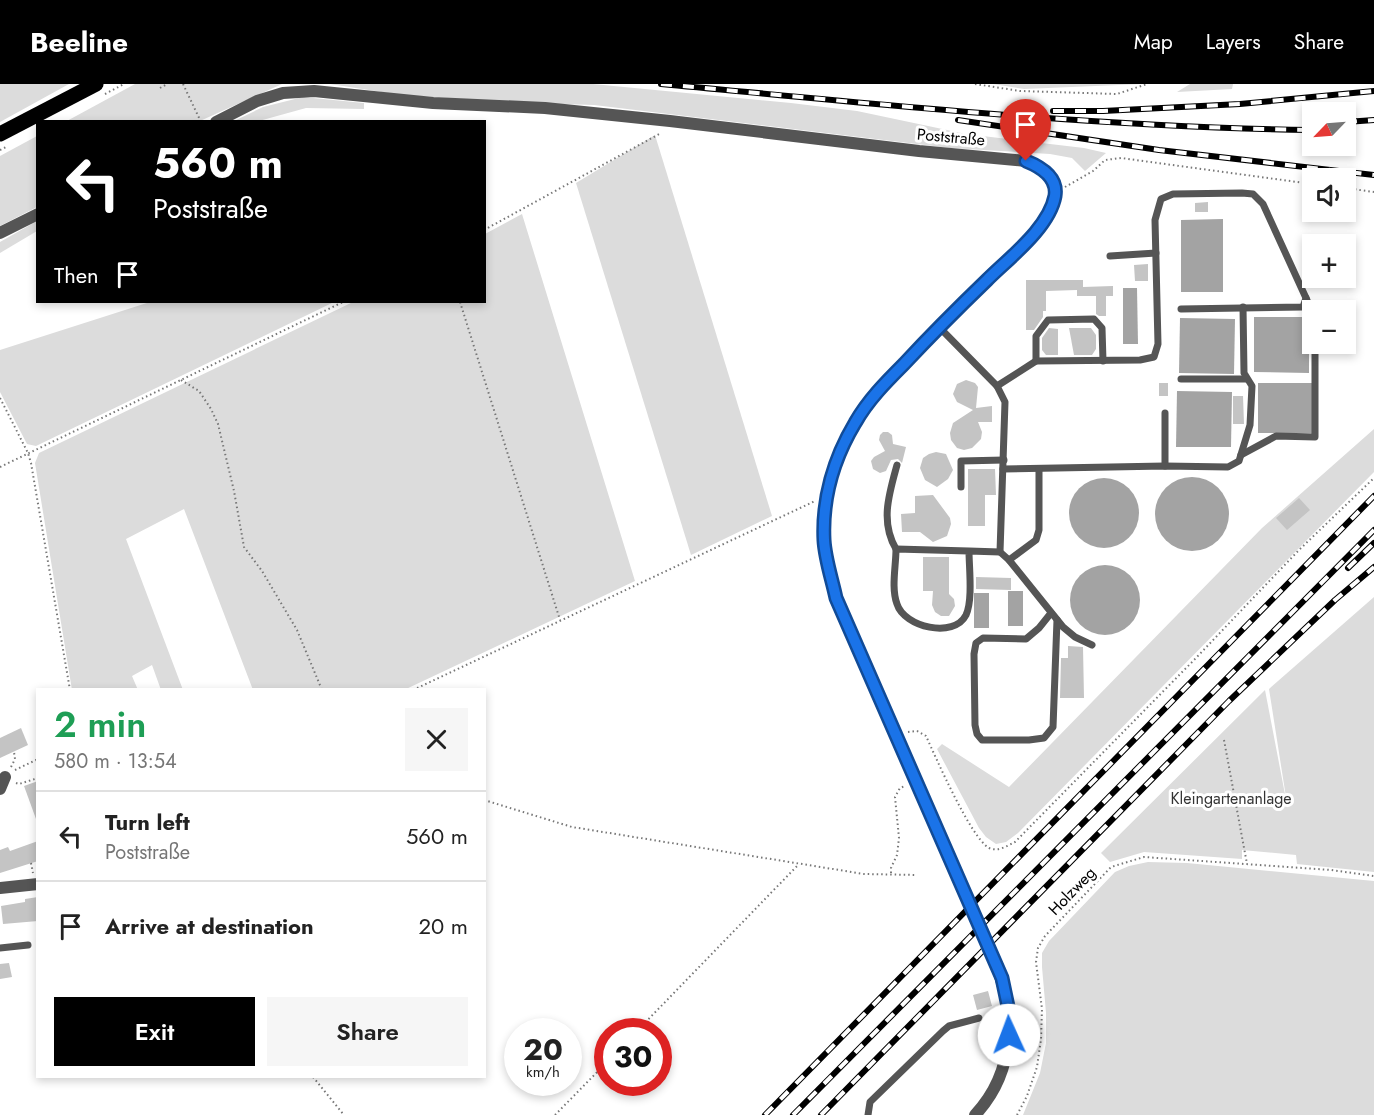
<!DOCTYPE html>
<html lang="en">
<head>
<meta charset="utf-8">
<style>
  body { margin:0; font-family:Jost,sans-serif; background:#f6f6f6; color:#222; height:100vh; display:flex; flex-direction:column; font-size:22px; white-space:nowrap }
  * { box-sizing:border-box; margin:0 }
  p { font-size:20px; color:#767676 }
  .icon { flex:none; width:33px; height:33px; fill:none; stroke:currentColor; stroke-width:2; stroke-linecap:round; stroke-linejoin:round }
  .map { position:relative; flex:1; overflow:hidden }
  .details { position:absolute; left:36px; top:604px; width:450px; height:390px; display:flex; flex-direction:column; background:#fff; border-radius:0px; box-shadow:0 3px 9px #0003 }
  .details>* { flex:none }
  .top-card { position:absolute; left:36px; top:36px; width:450px; height:183px; border-radius:0px; box-shadow:0 3px 9px #0003; background:#000; color:#fff; overflow:hidden }
  .needle { width:39px; rotate:245deg }
  .fabs { position:absolute; left:1302px; top:18px; display:grid; gap:12px }
  .fabs a { display:grid; place-items:center; width:54px; height:54px; border-radius:0px; background:#fff; box-shadow:0 3px 9px #0003; font-size:30px }
  .speed { position:absolute; left:504px; top:934px; display:flex; gap:12px; font-size:30px; font-weight:700; text-align:center }
  .speed>* { display:grid; place-content:center; width:78px; height:78px; border-radius:50%; background:#fff; box-shadow:0 3px 9px #0003; line-height:1 }
  .speed small { font-size:15px; font-weight:400 }
  .speed .limit { border:9px solid #d22; background:#fff; color:#111 }
  .pin { position:absolute; display:grid; place-items:center; width:51px; height:51px; color:#fff; margin:-62px -26px; border-radius:50% 50% 50% 0; rotate:-45deg; box-shadow:0 0 6px #0007 }
  .pin .icon { rotate:45deg }
  .me { position:absolute; width:66px; margin:-33px; rotate:358deg; stroke-linejoin:round; filter:drop-shadow(0 0 4px #0008) }
  .turn { display:flex; align-items:center; gap:21px; height:126px; padding:0 18px; font-size:27px }
  .turn .icon { width:78px; height:78px; stroke-width:2.5 }
  .turn b { display:block; font-size:42px; line-height:51px }
  .then { display:flex; align-items:center; height:57px; padding:0 18px; background:#0003; gap:12px; font-size:22px }
  .round { display:grid; place-items:center; flex:none; width:63px; height:63px; border-radius:0px; background:#f6f6f6 }
  .summary { display:flex; align-items:center; justify-content:space-between; height:102px; padding:0 18px }
  h1 { font-size:36px; font-weight:600; line-height:45px; color:#1e9e55 }
  .cta { display:flex; gap:12px; margin-top:auto; padding:12px 18px }
  .cta a { flex:1; height:69px; border-radius:0px; background:#000; color:#fff; font-size:24px; font-weight:600; line-height:69px; text-align:center }
  .cta a+a { background:#f6f6f6; color:#222 }
  ul { padding:0; list-style:none }
  li { display:flex; align-items:center; gap:18px; height:90px; padding:0 18px; border-top:2px solid #e0e0e0 }
  li div { flex:1 }
  li b { display:block; font-size:22px }
  li em { font-style:normal }
  header { display:flex; align-items:center; gap:36px; box-sizing:border-box; height:84px; padding:0 30px; background:#000; color:#fff }
  header strong { font-size:28px }
  nav { display:flex; gap:33px; margin-inline-start:auto; font-size:21px }
  .map>svg:first-child { display:block }
  .green { fill:#dcdcdc }
  .water { fill:#a3a3a3 }
  .building { fill:#c4c4c4 }
  .lines { fill:none; stroke-linecap:round; stroke-linejoin:round }
  .path { stroke:#777; stroke-width:2; stroke-dasharray:1.5 3; stroke-linecap:butt }
  .lane { stroke:#555; stroke-width:7 }
  .street { stroke:#555; stroke-width:12 }
  .primary { stroke:#000; stroke-width:15 }
  .rail-casing { stroke:#000; stroke-width:6 }
  .rail { stroke:#fff; stroke-width:4; stroke-dasharray:11; stroke-linecap:butt }
  .route-casing { stroke:#114b97; stroke-width:15 }
  .route { stroke:#1a73e8; stroke-width:10 }
  .labels { text-anchor:middle; dominant-baseline:central; stroke-width:6; stroke-linejoin:round; paint-order:stroke }
  .street-label { font-size:16px; fill:#000; stroke:#fff }
  .park-label { font-size:16px; fill:#333; stroke:#fff }
</style>
</head>
<body>
<header>
<strong>Beeline</strong>
<nav><a>Map</a><a>Layers</a><a>Share</a></nav>
</header>
<div class="map">
<svg width="1374" height="1031" viewBox="0 0 1374 1031">
  <rect width="100%" height="100%" fill="#fff"/>
  <g class="green">
    <polygon points="0,0 69,0 0,38"/>
    <polygon points="135,0 282,0 200,37 65,38"/>
    <polygon points="330,0 593,0 791,19 857,27 966,50 1084,64 1106,69 1085,87 1072,74 1050,70 950,64 594,21 527,19 401,11"/>
    <polygon points="993,0 1143,0 1024,5"/>
    <polygon points="1190,0 1233,0 1232,5 1177,8"/>
    <polygon points="303,13 364,19 364,25 306,24 259,37 232,38 263,23"/>
    <polygon points="655,51 772,432 691,471 576,99"/>
    <polygon points="37,52 37,123 0,142 0,72"/>
    <polygon points="522,130 635,497 404,606 253,606 184,425 126,455 183,606 161,606 152,581 132,592 138,606 72,606 35,379 39,369 353,218 484,218 485,150"/>
    <polygon points="37,137 37,147 0,169 0,158"/>
    <polygon points="150,218 334,218 36,362 27,360 0,308 0,266"/>
    <polygon points="1374,345 1374,388 1018,749 1006,758 996,760 986,753 979,744 937,665 942,660 1009,703 1262,444"/>
    <polygon points="1374,513 1374,788 1297,780 1296,771 1242,766 1242,775 1144,768 1110,778 1101,769 1265,606 1288,726 1269,605"/>
    <polygon points="1148,778 1187,779 1374,797 1374,1031 1023,1031 1040,989 1046,959 1046,929 1042,883 1042,869 1049,857 1115,788 1129,782"/>
  </g>
  <g class="water">
    <polygon points="1223,135 1223,208 1181,208 1181,136"/>
    <polygon points="1123,204 1137,204 1138,260 1123,260"/>
    <polygon points="1254,233 1309,233 1309,289 1254,288"/>
    <polygon points="1180,234 1235,235 1234,290 1179,289"/>
    <rect x="1258" y="299" width="54" height="50"/>
    <polygon points="1177,307 1232,308 1231,363 1176,363"/>
    <circle cx="1192" cy="430" r="37"/>
    <circle cx="1104" cy="429" r="35"/>
    <circle cx="1105" cy="516" r="35"/>
    <rect x="1008" y="507" width="15" height="35"/>
    <rect x="974" y="509" width="15" height="35"/>
  </g>
  <g class="building">
    <polygon points="1208,118 1208,128 1195,128 1195,119"/>
    <polygon points="1148,180 1148,197 1135,197 1134,181"/>
    <polygon points="1026,196 1083,196 1083,203 1113,202 1113,212 1106,212 1106,232 1099,232 1096,230 1096,212 1077,212 1077,206 1046,207 1046,227 1043,227 1043,233 1034,246 1026,246"/>
    <polygon points="1049,244 1058,245 1058,271 1046,271 1042,266 1042,254"/>
    <polygon points="1069,244 1091,244 1096,251 1096,265 1092,271 1074,271"/>
    <polygon points="966,296 975,299 978,303 976,324 992,322 992,338 978,338 982,348 981,355 972,364 964,366 957,364 951,356 950,349 953,339 973,326 957,318 953,310 957,300"/>
    <rect x="1159" y="299" width="9" height="13"/>
    <polygon points="1233,312 1243,312 1244,340 1233,340"/>
    <polygon points="883,348 888,348 892,351 893,360 906,363 902,379 898,375 891,376 886,387 880,389 873,385 871,377 874,373 885,367 879,356 880,351"/>
    <polygon points="936,368 946,370 953,386 948,395 937,403 925,396 920,384 923,374 929,370"/>
    <polygon points="968,385 995,385 996,411 985,411 985,442 968,442"/>
    <polygon points="933,411 950,434 951,440 947,452 933,458 920,448 902,448 901,430 915,429 915,412"/>
    <polygon points="1299,414 1310,426 1287,446 1276,434"/>
    <polygon points="923,473 949,473 949,510 954,515 955,522 949,532 941,532 935,528 932,521 933,507 923,507"/>
    <polygon points="976,493 1011,494 1011,506 976,505"/>
    <polygon points="1068,562 1083,563 1084,614 1060,614 1061,574 1068,574"/>
    <polygon points="21,644 28,661 0,674 0,654"/>
    <polygon points="38,697 38,735 36,735 24,702"/>
    <polygon points="38,757 38,777 0,789 0,766 8,763 10,767"/>
    <polygon points="38,813 38,837 3,840 1,822 25,818 25,815"/>
    <polygon points="9,879 12,893 0,895 0,880"/>
    <polygon points="988,907 992,922 977,926 973,911"/>
  </g>
  <g class="lines">
    <g class="path">
      <polyline points="183,0 201,38"/>
      <polyline points="975,0 1020,7 1117,10 1147,0"/>
      <polyline points="160,4 167,0"/>
      <polyline points="105,10 124,0"/>
      <polyline points="0,66 8,62"/>
      <polyline points="1065,103 1093,87 1105,76 1121,74 1312,100"/>
      <polyline points="1346,104 1374,108"/>
      <polyline points="484,146 661,49"/>
      <polyline points="460,218 560,536"/>
      <polyline points="181,296 199,307 211,325 218,340 234,407 244,463 262,487 297,546 322,606"/>
      <polyline points="0,314 28,369 31,379 70,606"/>
      <polyline points="0,383 343,218"/>
      <polyline points="413,606 815,417"/>
      <path d="M908,648L917,647L926,652C936,674 971,754 989,764C998,768 1007,762 1015,758L1194,576L1299,466L1374,394"/>
      <polyline points="1224,656 1247,780"/>
      <polyline points="11,683 15,675 14,668"/>
      <polyline points="15,686 38,675"/>
      <polyline points="16,699 19,700 38,694"/>
      <polyline points="484,716 572,743 864,790 917,791"/>
      <polyline points="31,779 33,789"/>
      <polyline points="891,789 891,784 897,771 899,754 895,713 900,704 905,702"/>
      <polyline points="636,948 799,780"/>
      <polyline points="313,993 344,1031"/>
      <polyline points="555,1031 608,977"/>
      <polyline points="1017,1031 1027,1012 1037,983 1041,955 1042,925 1036,878 1038,864 1045,852 1111,783 1144,773 1331,786 1374,792"/>
    </g>
    <g class="lane">
      <polyline points="1110,172 1156,169"/>
      <polyline points="1306,214 1312,228"/>
      <polyline points="939,243 997,302 1005,318 1000,468 1009,476 1063,543 1075,553 1092,561"/>
      <polyline points="1036,277 1036,252 1048,236 1094,235 1102,244 1103,277"/>
      <polyline points="1181,295 1246,295"/>
      <polyline points="997,302 1036,277 1140,276 1154,273 1158,260 1155,136 1161,115 1173,110 1242,109 1253,110 1263,120 1306,214 1303,223 1181,225"/>
      <polyline points="1241,371 1276,352 1315,353 1315,260"/>
      <polyline points="1165,382 1165,329"/>
      <polyline points="1003,385 1165,382 1228,383 1239,377 1250,341 1252,302 1244,289 1243,223"/>
      <polyline points="961,403 961,377 1004,376"/>
      <path d="M896,465C880,438 889,410 897,381"/>
      <path d="M969,467L896,465C896,482 891,504 897,520C904,543 954,555 966,531C973,516 969,483 969,467L1000,468"/>
      <polyline points="1009,476 1036,456 1039,446 1039,385"/>
      <polyline points="1051,529 1039,544 1026,555 983,554 976,559 974,570 975,641 977,650 982,656 1029,656 1044,654 1053,643 1057,536"/>
      <polyline points="0,864 28,861"/>
      <polyline points="868,1031 870,1018 943,947 949,942 979,934"/>
    </g>
    <g class="street">
      <path d="M216,38L257,17L283,9L314,7L433,19L545,24L670,37L919,67L1026,77C1041,83 1058,93 1055,112C1049,142 1012,171 990,192C961,221 932,250 904,280C886,298 868,316 855,339C834,373 822,416 824,456C825,475 832,495 836,514L994,876C1016,928 1016,987 975,1031"/>
      <polyline points="0,149 38,130"/>
      <polyline points="0,705 5,693"/>
      <polyline points="0,804 38,800"/>
    </g>
    <polyline class="primary" points="0,50 96,0"/>
    <g class="rail-casing">
      <g id="rail">
        <path d="M661,0C878,20 1094,43 1312,46"/>
        <polyline points="1053,27 1103,27 1240,20 1374,7"/>
        <polyline points="958,36 1159,66 1374,91"/>
        <polyline points="1346,38 1374,36"/>
        <polyline points="1348,484 1374,459"/>
        <polyline points="765,1031 1374,412"/>
        <polyline points="793,1031 1374,446"/>
        <polyline points="821,1031 1229,617 1335,516 1374,483"/>
      </g>
    </g>
    <use href="#rail" class="rail"/>
  </g>
  <g class="lines">
    <g class="route-casing">
      <path id="route" d="M1009,951L1010,932L1002,894L836,514C832,495 825,475 824,456C822,415 834,374 855,339C868,316 886,298 904,280C931,251 959,223 987,196C1009,174 1049,144 1055,112C1058,93 1041,83 1026,77"/>
    </g>
    <use href="#route" class="route"/>
  </g>
  <g class="labels">
    <g class="street-label">
      <text transform="translate(951 53) rotate(5)">Poststraße</text>
      <text transform="translate(1072 807) rotate(-46)">Holzweg</text>
    </g>
    <g class="park-label">
      <text x="1231" y="714">Kleingartenanlage</text>
    </g>
  </g>
</svg>
<div class="fabs">
<a><svg class="needle" viewBox="-14 -14 28 28"><path d="M0-13l5 13h-10z" fill="#e53935"/><path d="M0 13l5-13h-10z" fill="#767676"/></svg></a>
<a><svg class="icon" aria-label="sound" viewBox="0 0 24 24"><path d="M4 9h4l5-4v14l-5-4H4zM17 9q2 3 0 6"/></svg></a>
<a>+</a>
<a>−</a>
</div>
<div class="speed"><div>20<small>km/h</small></div><div class="limit">30</div></div>
<div class="pin" style="left:1026px;top:77px;background:#d93025"><svg class="icon" aria-label="arrive" viewBox="0 0 24 24"><path d="M6 21V4h12l-3 4 3 4H6"/></svg></div>
<svg class="me" style="left:1009px;top:951px" viewBox="-20 -20 40 40"><circle r="19" fill="#fff"/><path d="M0-13L10 11 0 6-10 11z" fill="#1a73e8"/></svg>
<div class="top-card">
<div class="turn"><svg class="icon" aria-label="left" viewBox="0 0 24 24"><path d="M17 20v-9H6M10 6l-5 5 5 5"/></svg><div><b>560 m</b>Poststraße</div></div>
<div class="then">Then<svg class="icon" aria-label="arrive" viewBox="0 0 24 24"><path d="M6 21V4h12l-3 4 3 4H6"/></svg></div>
</div>
<section class="details">
<div class="summary"><div><h1>2 min</h1><p>580 m · 13:54</p></div><a class="round"><svg class="icon" aria-label="close" viewBox="0 0 24 24"><path d="M6 6l12 12M18 6L6 18"/></svg></a></div>
<ul>
<li><svg class="icon" aria-label="left" viewBox="0 0 24 24"><path d="M17 20v-9H6M10 6l-5 5 5 5"/></svg><div><b>Turn left</b><p>Poststraße</p></div><em>560 m</em></li>
<li><svg class="icon" aria-label="arrive" viewBox="0 0 24 24"><path d="M6 21V4h12l-3 4 3 4H6"/></svg><div><b>Arrive at destination</b></div><em>20 m</em></li>
</ul>
<div class="cta"><a>Exit</a><a>Share</a></div>
</section>
</div>
</body>
</html>
